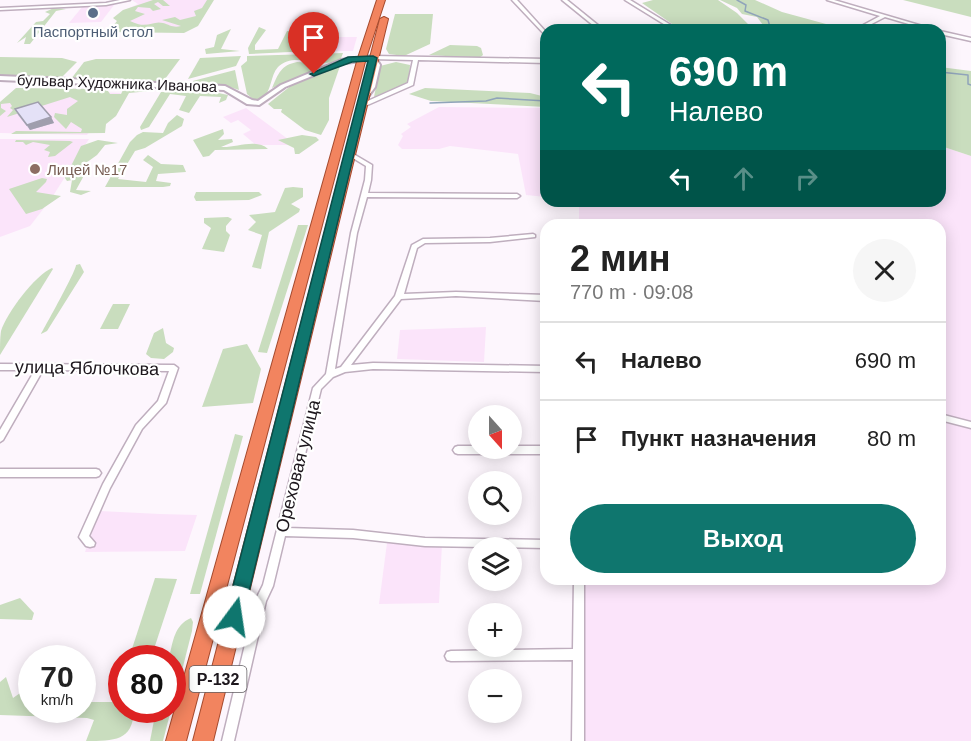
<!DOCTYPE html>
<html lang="ru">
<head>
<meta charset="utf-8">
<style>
  body { margin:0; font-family:Arial,sans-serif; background:#f6f6f6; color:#222; height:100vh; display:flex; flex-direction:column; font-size:22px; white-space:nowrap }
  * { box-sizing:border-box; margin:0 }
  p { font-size:20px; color:#767676 }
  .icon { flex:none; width:33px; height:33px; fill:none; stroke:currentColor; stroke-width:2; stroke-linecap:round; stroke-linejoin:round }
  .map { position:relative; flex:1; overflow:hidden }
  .panel { position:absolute; left:540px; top:219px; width:406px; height:366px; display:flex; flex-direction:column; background:#fff; border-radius:18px; box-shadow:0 3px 15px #0003 }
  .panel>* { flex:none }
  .hud { position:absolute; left:540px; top:24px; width:406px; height:183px; border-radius:18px; box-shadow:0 3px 15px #0003; background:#00695c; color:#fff; overflow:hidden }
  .needle { width:39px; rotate:159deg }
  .fabs { position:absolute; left:468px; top:405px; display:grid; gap:12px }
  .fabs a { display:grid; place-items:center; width:54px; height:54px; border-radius:50%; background:#fff; box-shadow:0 3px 15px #0003; font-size:30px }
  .speed { position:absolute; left:18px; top:645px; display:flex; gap:12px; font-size:30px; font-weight:700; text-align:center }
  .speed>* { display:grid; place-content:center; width:78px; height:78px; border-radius:50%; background:#fff; box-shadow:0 3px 15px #0003; line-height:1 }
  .speed small { font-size:15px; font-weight:400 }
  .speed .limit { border:9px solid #d22; background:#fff; color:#111 }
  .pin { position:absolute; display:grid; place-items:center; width:51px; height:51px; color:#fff; margin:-62px -26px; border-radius:50% 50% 50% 0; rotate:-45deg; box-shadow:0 0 6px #0007 }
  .pin .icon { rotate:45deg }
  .me { position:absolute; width:66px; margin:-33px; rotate:14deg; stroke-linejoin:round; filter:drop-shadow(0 0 4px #0008) }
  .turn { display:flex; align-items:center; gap:21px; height:126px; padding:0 30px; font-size:27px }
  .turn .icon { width:78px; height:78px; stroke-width:2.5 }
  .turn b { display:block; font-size:42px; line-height:51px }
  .lanes { display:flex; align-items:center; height:57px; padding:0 30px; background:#0003; justify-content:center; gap:30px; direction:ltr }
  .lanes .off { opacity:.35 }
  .round { display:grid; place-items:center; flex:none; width:63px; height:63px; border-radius:32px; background:#f6f6f6 }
  .overview { display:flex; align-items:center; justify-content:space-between; height:102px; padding:0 30px }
  h1 { font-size:36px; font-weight:700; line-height:45px }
  .action { display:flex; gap:12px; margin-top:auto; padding:12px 30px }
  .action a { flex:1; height:69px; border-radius:36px; background:#0f766e; color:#fff; font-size:24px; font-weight:700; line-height:69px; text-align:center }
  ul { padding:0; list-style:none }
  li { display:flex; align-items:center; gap:18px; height:78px; padding:0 30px; border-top:2px solid #e0e0e0 }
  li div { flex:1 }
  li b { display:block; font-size:22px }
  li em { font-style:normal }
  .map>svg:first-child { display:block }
  .built { fill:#fbe4fa }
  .green { fill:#c9ddbe }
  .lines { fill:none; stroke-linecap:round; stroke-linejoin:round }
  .stream { stroke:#90a4ba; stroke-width:1.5 }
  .minor-casing { stroke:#bfaebe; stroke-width:3 }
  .tertiary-casing { stroke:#bfaebe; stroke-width:4 }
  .trunk-casing { stroke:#a54a2e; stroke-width:2 }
  .minor { fill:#fff; fill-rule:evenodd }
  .tertiary { fill:#fff; fill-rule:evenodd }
  .trunk { fill:#f2845f; fill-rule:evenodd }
  .wall { fill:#c4c2d4 }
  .shaded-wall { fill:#a09ead }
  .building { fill:#e4e1f7; stroke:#a09ead; stroke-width:1.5 }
  .route { fill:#0f766e; stroke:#0a4d48; stroke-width:1.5 }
  .service-dot { fill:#5c6f8a; stroke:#fff; stroke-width:2 }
  .education-dot { fill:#8d6e63; stroke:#fff; stroke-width:2 }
  .labels { text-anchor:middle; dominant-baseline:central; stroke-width:4.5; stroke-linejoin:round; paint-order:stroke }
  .far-service-label { font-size:15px; fill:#4e5e75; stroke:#fff }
  .far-street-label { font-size:15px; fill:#1d171d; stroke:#fff }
  .far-education-label { font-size:15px; fill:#785e54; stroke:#fff; text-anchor:start }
  .shield { fill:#fff; stroke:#615d61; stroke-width:1.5 }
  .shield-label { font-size:16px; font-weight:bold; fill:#1d171d }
  .street-label { font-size:18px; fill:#1d171d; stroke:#fff }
</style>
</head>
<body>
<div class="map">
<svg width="971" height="741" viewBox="0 0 971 741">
  <rect width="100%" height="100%" fill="#fdf6fd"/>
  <g class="built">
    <polygon points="132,0 209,0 191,26 182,29 114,28 129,8 138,4"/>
    <polygon points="88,5 114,5 101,22 69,23 83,6"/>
    <polygon points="321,37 357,37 353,51 317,51"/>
    <polygon points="17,89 121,93 87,135 0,133 0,105"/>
    <polygon points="439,107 546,108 546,197 526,195 518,154 450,146 439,149 402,149 398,145 403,136 401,134 411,127 407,124"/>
    <polygon points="246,108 296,145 256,145 243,134 251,130 238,120 231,123 223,117"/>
    <polygon points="0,139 89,139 51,199 30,226 0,237"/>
    <polygon points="941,146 971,156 971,423 941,414 940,225 579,225 579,201 940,201"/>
    <polygon points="486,327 484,362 397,359 400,330"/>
    <polygon points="941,422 971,429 971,741 572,741 573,579 940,579"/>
    <polygon points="100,511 160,514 197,515 185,551 85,552"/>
    <polygon points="387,543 442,544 439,603 379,604"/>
  </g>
  <g class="green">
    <path d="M153,0H163L170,6H163L158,2L154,4L161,9L153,11L150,8L138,7L135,11L145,14L130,21C148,30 152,20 163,23C170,25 173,28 181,26L162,20L175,17L180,20L196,16L194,11L202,8L207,0H214L198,26L184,33L108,32L117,21L113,18L123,10Z"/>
    <polygon points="653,0 718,0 737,13 751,27 763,25 757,17 742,14 737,8 720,0 755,0 782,12 848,30 721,30 675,26 642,3"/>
    <polygon points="903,0 971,0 971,17"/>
    <polygon points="54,8 66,9 56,11 30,44 24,44 26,37 17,43 36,22 43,21 50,14 45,12"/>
    <polygon points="395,14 433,14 430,44 404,56 389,54 386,49"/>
    <polygon points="259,27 266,30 255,45 255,50 278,49 287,31 299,30 293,49 310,51 249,54 248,48"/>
    <polygon points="231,29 221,49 240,51 206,54 205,49 214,47 217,35"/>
    <polygon points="450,45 477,46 481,48 483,55 479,58 429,55"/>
    <path d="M343,53L340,61C322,68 293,51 278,67C270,76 272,90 263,98L254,100L247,94L241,66L247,61V56Z"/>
    <polygon points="241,56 236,66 188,79 200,58"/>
    <polygon points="0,57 62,58 77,62 61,78 0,77"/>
    <polygon points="96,59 180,59 162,83 71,79 84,62"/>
    <path d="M297,62L313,63L319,69L272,88C278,74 281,65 297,62Z"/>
    <polygon points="396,62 410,65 409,82 374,97 380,66"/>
    <polygon points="340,66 329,98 329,120 321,135 305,130 281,112 282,109 274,109 268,104 293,84"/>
    <polygon points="940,67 971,71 971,156 941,146"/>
    <polygon points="235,70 239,90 227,86 185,83"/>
    <polygon points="125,86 155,87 150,91 129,93 116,116 106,124 105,133 11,134 16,131 81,132 82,129 71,122 66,129 54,117 55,113 67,115 67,109 78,101 70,97 7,117 13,110 10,108 12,106 10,103 1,104 1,108 6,111 0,116 0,102 16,88 100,89 108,91 110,94 121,94"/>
    <polygon points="194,88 228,95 226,100 219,103 221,97 200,96 189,113 179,110 186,96 170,94 149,127 141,130 140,127 161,92 192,92 195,91"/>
    <polygon points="425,88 530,93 546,97 546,107 431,101 409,94"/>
    <polygon points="177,115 184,119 182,126 145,148 135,151 118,179 146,182 153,167 143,160 148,155 161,164 183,165 186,172 158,174 156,181 171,183 170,186 163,187 105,187 130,142 137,135 143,132 163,133 168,123"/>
    <path d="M223,129L224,134L218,140L232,139L233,142L221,147C236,148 256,138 268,149L215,150L209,156L203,157L193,140Z"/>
    <polygon points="302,135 316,137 319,140 299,154 295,154 294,148 278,140"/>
    <polygon points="16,140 70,141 73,142 55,156 48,157 50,152 44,150 50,145 33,142 26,145 23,142 15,142"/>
    <polygon points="98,140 118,143 105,145 97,155 79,168 87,170 76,190 91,191 81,195 70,192 72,180 67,181 65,178 81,146"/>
    <polygon points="42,178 47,179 46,182 36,192 61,196 42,209 26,214 9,189"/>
    <polygon points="293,187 303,188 303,197 291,204 300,209 299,212 269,232 261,269 252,267 262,235 248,230 256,222 249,215 275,212 285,188"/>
    <polygon points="196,192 259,192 262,195 249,200 196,201 194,197"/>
    <polygon points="228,217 232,219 226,226 226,231 230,235 224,252 202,249 211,228 204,223 204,218"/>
    <polygon points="298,225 308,225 267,353 258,352"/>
    <path d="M80,264L84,272L47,331L41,334C47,323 76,271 76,265Z"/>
    <path d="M52,268L53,269L0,355C0,347 0,337 1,331C6,314 35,275 52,268Z"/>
    <polygon points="113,304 130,304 118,329 100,329"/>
    <polygon points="163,328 166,343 174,348 173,352 164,359 151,358 146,354 154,333"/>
    <polygon points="247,344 261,369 253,403 202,407 223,349"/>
    <polygon points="235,434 243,436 200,594 190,594"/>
    <polygon points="155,578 177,579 151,658 129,658"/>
    <polygon points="20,598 34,613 32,620 0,619 0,605"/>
    <path d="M191,618L193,622L192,631L173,706L172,658H169C173,642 174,625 191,618Z"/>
    <path d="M6,677L13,698L23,691L31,693L32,710H82L83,702H121L122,710H134C133,741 114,741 86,741L94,720L87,718L0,715V682Z"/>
    <polygon points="156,710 171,710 163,741 150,741"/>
  </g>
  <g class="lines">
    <g class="stream">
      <polyline points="737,0 746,5 745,11 768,20 770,27 763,30"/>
      <polyline points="940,72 968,75 968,84 971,85"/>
      <polyline points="430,103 486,101 497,98 546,101"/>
    </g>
    <g class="minor-casing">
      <g id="minor">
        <polygon points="120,0 130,0 106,5 0,10 0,8 106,3"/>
        <polygon points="512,0 517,0 546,32 546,36"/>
        <polygon points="562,0 567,0 604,30 599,30"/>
        <polygon points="625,0 630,0 674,27 672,28 629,30 631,29 667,26"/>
        <polygon points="827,0 834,0 936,30 929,30 885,17 860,30 854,30 880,16"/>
        <polygon points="940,31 971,38 971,41 940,34"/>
        <polygon points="373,56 546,59 546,63 418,60 413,85 363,107 360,105 361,104 408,83 413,60 371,59 371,57"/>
        <polygon points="350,152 372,165 371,180 368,193 517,194 520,196 517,198 367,197 357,233 335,369 341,367 395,296 412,245 423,239 490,238 533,234 535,235 535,237 490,242 425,243 417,248 404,294 456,292 546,295 546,301 456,296 401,299 351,365 373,363 546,366 546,372 373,369 345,372 333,377 321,389 287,528 353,530 425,538 546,540 546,548 425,546 353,538 285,536 273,586 266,601 234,741 222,741 253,611 237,620 233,619 232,615 233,611 257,597 263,585 313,388 326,374 351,233 365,180 366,166 348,155 348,153"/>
        <polygon points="0,364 174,365 178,368 166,403 142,429 110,488 89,536 95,543 94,546 90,547 86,546 79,537 103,484 136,425 158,401 169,371 43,370 3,440 0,442 0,430 35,370 0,370"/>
        <polygon points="940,414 971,422 971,428 940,420"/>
        <polygon points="458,446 478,446 478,448 512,448 512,446 546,446 546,454 458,454 455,453 453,450 455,447"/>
        <polygon points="0,469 96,469 99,470 101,473 99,476 96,477 0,477"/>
        <polygon points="574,579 584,579 584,741 572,741 573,660 451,661 447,660 445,656 447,652 451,651 573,649"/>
      </g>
    </g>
    <g class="tertiary-casing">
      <polygon id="tertiary" points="373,56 375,57 380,65 375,87 367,98 365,99 361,97 369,87 374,65 371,60 344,63 285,87 259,105 247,104 224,90 0,80 0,76 225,86 252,100 258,101 281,85 341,60"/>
    </g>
    <g class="trunk-casing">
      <g id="trunk">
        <polygon points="377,0 385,0 366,58 186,741 166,741 358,58"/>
        <polygon points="384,17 388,19 213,741 193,741 380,19"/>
      </g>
    </g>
    <use href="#minor" class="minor"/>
    <use href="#tertiary" class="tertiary"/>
    <use href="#trunk" class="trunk"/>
  </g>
  <polygon class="wall" points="15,109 51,117 54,123 30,130 18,115"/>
  <polygon class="shaded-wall" points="51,117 54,123 30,130 27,125"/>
  <polygon class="building" points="38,102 51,117 27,125 15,109"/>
  <polygon class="route" points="373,56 377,58 243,617 240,623 234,626 228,623 225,617 368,61 352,62 314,76 310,74 348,57"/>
  <circle class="service-dot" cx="93" cy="13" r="6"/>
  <circle class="education-dot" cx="35" cy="169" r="6"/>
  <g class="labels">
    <g class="far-service-label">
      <text x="93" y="31">Паспортный стол</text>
    </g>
    <g class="far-street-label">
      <text transform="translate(117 83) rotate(2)">бульвар Художника Иванова</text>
    </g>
    <g class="far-education-label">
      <text x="47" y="169">Лицей №17</text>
    </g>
    <rect class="shield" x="189.5" y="666" width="57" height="26" rx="4.5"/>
    <g class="shield-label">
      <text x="218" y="679">Р-132</text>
    </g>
    <g class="street-label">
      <text transform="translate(87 368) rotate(1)">улица Яблочкова</text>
      <text transform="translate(298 466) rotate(-76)">Ореховая улица</text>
    </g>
  </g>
</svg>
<div class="fabs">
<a><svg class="needle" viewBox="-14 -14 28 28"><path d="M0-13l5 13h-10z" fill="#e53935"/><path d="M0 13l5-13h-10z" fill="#767676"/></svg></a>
<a><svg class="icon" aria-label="search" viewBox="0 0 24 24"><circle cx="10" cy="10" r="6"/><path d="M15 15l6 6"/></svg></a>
<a><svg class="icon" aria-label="layers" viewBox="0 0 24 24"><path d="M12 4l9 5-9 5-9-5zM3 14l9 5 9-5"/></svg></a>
<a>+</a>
<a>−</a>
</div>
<div class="speed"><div>70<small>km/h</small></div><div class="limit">80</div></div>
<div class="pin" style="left:314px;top:74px;background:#d93025"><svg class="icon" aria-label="arrive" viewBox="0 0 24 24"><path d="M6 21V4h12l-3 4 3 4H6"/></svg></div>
<svg class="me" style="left:234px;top:617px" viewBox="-20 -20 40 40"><circle r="19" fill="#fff"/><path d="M0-13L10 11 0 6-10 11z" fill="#0f766e"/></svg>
<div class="hud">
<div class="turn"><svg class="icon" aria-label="left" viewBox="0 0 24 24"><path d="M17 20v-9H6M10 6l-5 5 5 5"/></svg><div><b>690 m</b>Налево</div></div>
<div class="lanes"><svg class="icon" aria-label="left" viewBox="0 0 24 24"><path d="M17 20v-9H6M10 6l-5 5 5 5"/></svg><svg class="icon off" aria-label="ahead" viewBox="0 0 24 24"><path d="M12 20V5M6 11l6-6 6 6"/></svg><svg class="icon off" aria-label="right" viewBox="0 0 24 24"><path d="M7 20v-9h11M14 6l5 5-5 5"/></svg></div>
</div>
<section class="panel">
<div class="overview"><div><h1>2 мин</h1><p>770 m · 09:08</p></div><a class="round"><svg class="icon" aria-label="close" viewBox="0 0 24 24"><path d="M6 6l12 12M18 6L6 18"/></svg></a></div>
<ul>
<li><svg class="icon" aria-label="left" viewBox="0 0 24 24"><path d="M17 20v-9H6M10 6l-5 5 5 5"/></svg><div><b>Налево</b></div><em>690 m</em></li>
<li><svg class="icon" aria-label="arrive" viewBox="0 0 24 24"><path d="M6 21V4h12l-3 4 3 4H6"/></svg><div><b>Пункт назначения</b></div><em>80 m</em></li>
</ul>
<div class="action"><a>Выход</a></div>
</section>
</div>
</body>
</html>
